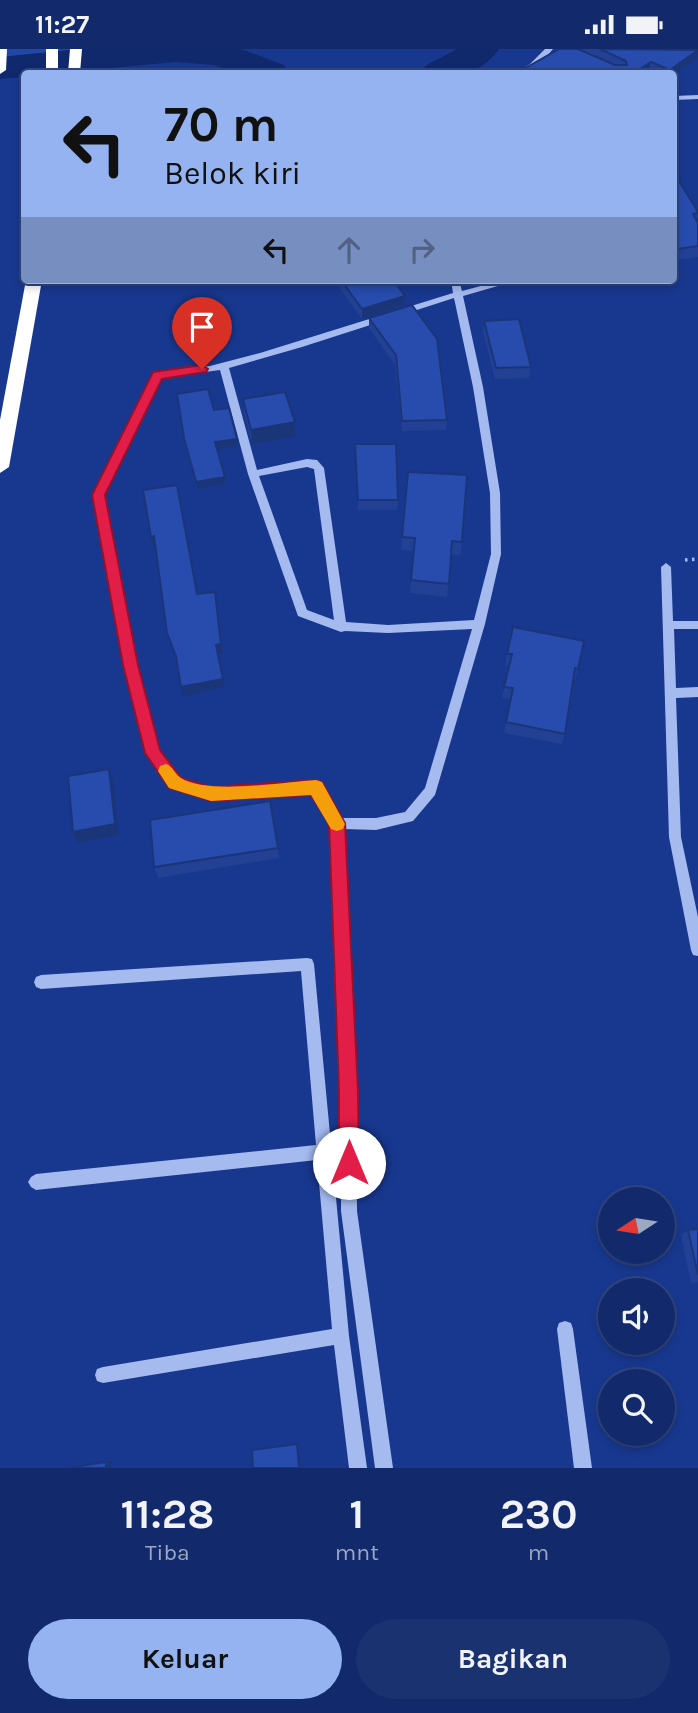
<!DOCTYPE html>
<html lang="id">
<head>
<meta charset="utf-8">
<style>
  body { margin:0; font-family:Karla,sans-serif; background:#1b3271; color:#f1f3f6; height:100vh; display:flex; flex-direction:column; font-size:26px; white-space:nowrap }
  * { box-sizing:border-box; margin:0 }
  p { font-size:23px; color:#9ca7c1 }
  .icon { flex:none; width:38px; height:38px; fill:none; stroke:currentColor; stroke-width:2; stroke-linecap:round; stroke-linejoin:round }
  .map { position:relative; height:1419px; overflow:hidden }
  .details { display:flex; flex-direction:column; background:#122a6b; flex:1 }
  .details>* { flex:none }
  .hud { position:absolute; left:21px; top:21px; width:656px; height:214px; border-radius:7px; box-shadow:0 4px 10px #0003,0 0 0 2px #31467e; background:#95b2f1; color:#111; overflow:hidden }
  .needle { width:46px; rotate:258deg }
  .fabs { position:absolute; left:598px; top:1138px; display:grid; gap:14px }
  .fabs a { display:grid; place-items:center; width:77px; height:77px; border-radius:50%; background:#122a6b; box-shadow:0 4px 10px #0003,0 0 0 2px #31467e; font-size:35px }
  .pin { position:absolute; display:grid; place-items:center; width:60px; height:60px; color:#fff; margin:-72px -30px; border-radius:50% 50% 50% 0; rotate:-45deg; box-shadow:0 0 7px #0007 }
  .pin .icon { rotate:45deg }
  .me { position:absolute; width:77px; margin:-38px; rotate:0deg; stroke-linejoin:round; filter:drop-shadow(0 0 5px #0008) }
  .turn { display:flex; align-items:center; gap:24px; height:147px; padding:0 28px; font-size:32px }
  .turn .icon { width:91px; height:91px; stroke-width:2.5 }
  .turn b { display:block; font-size:49px; line-height:60px }
  .lanes { display:flex; align-items:center; height:66px; padding:0 28px; background:#0003; justify-content:center; gap:35px; direction:ltr }
  .lanes .off { opacity:.35 }
  .eta { display:flex; justify-content:space-evenly; align-items:center; height:119px; text-align:center }
  .eta b { font-size:42px; font-weight:700; line-height:49px }
  .action { display:flex; gap:14px; margin-top:auto; padding:14px 28px }
  .action a { flex:1; height:80px; border-radius:42px; background:#95b2f1; color:#111; font-size:28px; font-weight:700; line-height:80px; text-align:center }
  .action a+a { background:#1b3271; color:#f1f3f6 }
  .status { display:flex; justify-content:space-between; align-items:center; height:49px; padding:0 35px; background:#122a6b; direction:ltr }
  .status svg { height:19px; fill:currentColor }
  .map>svg:first-child { display:block }
  .green { fill:#2147a8 }
  .lines { fill:none; stroke-linecap:round; stroke-linejoin:round }
  .river { fill:#10286c; fill-rule:evenodd }
  .path { stroke:#a5baef; stroke-width:3.5; stroke-dasharray:2.5 4.5; stroke-linecap:butt }
  .minor { fill:#a5baef; fill-rule:evenodd }
  .highway { fill:#fff; fill-rule:evenodd }
  .wall { fill:#224195 }
  .shaded-wall { fill:#1b3579 }
  .building { fill:#274cad; stroke:#1b3579; stroke-width:2 }
  .route { fill:#e11d48; stroke:#92132f; stroke-width:2 }
  .slow { fill:#f59e0b }
</style>
</head>
<body>
<div class="status"><b>11:27</b><svg viewBox="0 0 49 12"><path d="M0 12V9h3v3zM5 12V6h3v6zM10 12V3h3v9zM15 12V0h3v12zM26 1h20v11H26zM47 4h2v5h-2z"/></svg></div>
<div class="map">
<svg width="698" height="1419" viewBox="0 0 698 1419">
  <rect width="100%" height="100%" fill="#18388f"/>
  <polygon class="green" points="0,0 116,0 0,11"/>
  <g class="lines">
    <g class="river">
      <polygon points="79,0 241,0 284,16 289,24 237,24 214,16 175,13 60,24 24,24 24,28 0,30 0,8"/>
      <path d="M456,0H499C479,29 451,27 419,24C427,12 444,9 456,0Z"/>
    </g>
    <polyline class="path" points="685,511 698,510"/>
    <g class="minor">
      <path d="M545,0H553C543,12 533,24 517,24L530,15Z"/>
      <polygon points="698,46 698,50 674,51 674,47"/>
      <path d="M451,231H459L462,242L503,231H519L463,247L483,338L500,444L501,505L485,575L435,746L413,772L376,781L344,780L356,1042L357,1162L393,1419H375L341,1162L342,1042L331,775L313,744L210,750L171,738L147,704L125,616L93,445L154,324L210,317L260,304L453,244ZM454,249L473,338L490,444L491,505L474,571L388,576L346,573L324,419L317,411L307,410L257,421L229,319L302,298ZM220,321L248,425L298,567L341,583L345,582L388,584L472,580L425,739L405,763L376,769H341L320,734L316,733L210,740L179,730L159,702L137,616L103,445L160,329ZM307,418L314,420L334,571L307,561L259,427Z"/>
      <polygon points="666,514 671,518 673,572 698,572 698,580 674,580 676,639 698,638 698,648 676,649 681,788 698,868 698,907 693,906 691,901 669,788 661,518"/>
      <polygon points="307,909 312,910 314,915 349,1287 367,1419 349,1419 334,1296 103,1334 97,1332 95,1326 97,1320 103,1318 332,1280 317,1111 36,1141 31,1138 28,1133 31,1128 36,1125 316,1096 301,922 41,940 36,938 34,933 36,928 41,926"/>
      <polygon points="565,1272 571,1274 573,1280 592,1419 574,1419 557,1280 559,1274"/>
    </g>
    <g class="highway">
      <polygon points="0,0 7,0 6,21 0,25"/>
      <rect x="46" y="0" width="12" height="24"/>
      <polygon points="70,0 82,0 80,24 68,24"/>
      <polygon points="26,231 42,231 9,418 0,424 0,371"/>
    </g>
  </g>
  <g class="wall">
    <polygon points="559,0 698,0 698,9 674,26 674,24 652,24 648,23 646,24 521,24 522,21"/>
    <polygon points="674,113 676,117 674,124 698,163 697,172 698,174 698,208 675,211 674,210"/>
    <polygon points="337,231 430,231 430,234 396,236 405,247 404,256 362,270 337,235"/>
    <polygon points="369,269 447,371 446,381 402,382 395,316 369,279"/>
    <polygon points="484,272 531,318 529,329 495,330 483,283"/>
    <polygon points="177,345 214,361 237,390 238,397 217,401 225,435 197,440 185,397"/>
    <polygon points="243,350 295,373 295,388 252,395 244,364"/>
    <polygon points="355,395 398,451 397,461 358,461"/>
    <polygon points="402,488 462,493 460,506 451,505 447,548 410,544 414,502 401,501"/>
    <polygon points="513,578 578,620 575,631 574,631 565,685 562,695 504,684 510,650 502,649 509,617 505,616"/>
    <polygon points="270,752 279,809 158,829 154,818"/>
    <polygon points="698,1180 698,1233 691,1234 681,1186 688,1181"/>
  </g>
  <g class="shaded-wall">
    <polygon points="698,1 698,9 674,26 674,24 669,24 670,21"/>
    <polygon points="651,13 648,23 646,24 634,24"/>
    <polygon points="405,247 404,256 362,270 362,260"/>
    <polygon points="295,373 295,388 252,395 251,381"/>
    <polygon points="237,390 238,397 216,401 215,393"/>
    <polygon points="225,428 225,435 197,440 196,433"/>
    <polygon points="154,487 156,497 153,497 151,488"/>
    <polygon points="215,543 223,604 218,605 216,596"/>
    <polygon points="223,630 225,638 183,647 181,638"/>
    <polygon points="109,720 113,731 119,786 78,794 73,783"/>
    <polygon points="297,1395 298,1395 300,1419 299,1419"/>
    <polygon points="112,1412 112,1419 106,1419 106,1413"/>
  </g>
  <g class="building">
    <polygon points="559,0 578,0 615,16 627,16 626,12 600,0 698,1 670,21 651,13 634,24 530,24 522,21"/>
    <polygon points="674,124 698,163 698,164 693,165 698,174 698,197 678,200 674,193"/>
    <polygon points="341,231 393,231 405,247 362,260"/>
    <polygon points="412,256 437,290 447,371 402,372 396,306 369,269"/>
    <polygon points="519,270 531,318 496,319 484,272"/>
    <polygon points="208,340 214,361 229,359 237,390 215,393 225,428 196,433 184,389 177,345"/>
    <polygon points="285,343 295,373 251,381 243,350"/>
    <polygon points="355,395 396,395 398,451 358,451"/>
    <polygon points="408,423 467,426 462,493 452,492 449,535 411,531 415,489 402,488"/>
    <polygon points="177,436 197,545 215,543 221,595 216,596 223,630 181,638 176,607 167,584 154,487 151,488 143,441"/>
    <polygon points="513,578 584,592 578,620 575,619 565,685 506,673 513,639 504,638 512,605 507,605"/>
    <polygon points="109,720 115,775 73,783 68,727"/>
    <polygon points="270,752 278,799 154,818 150,771"/>
    <polygon points="698,1180 698,1226 688,1181"/>
    <polygon points="297,1395 299,1419 253,1419 252,1401"/>
    <polygon points="106,1413 106,1419 68,1419"/>
  </g>
  <polygon class="route" points="202,316 208,320 206,323 162,330 105,446 138,616 160,701 181,729 211,738 316,731 322,733 345,774 358,1042 359,1114 356,1121 349,1124 342,1121 339,1114 339,1042 329,775 311,746 211,752 169,739 145,704 123,616 92,446 153,323"/>
  <path class="slow" d="M166,715C174,718 174,725 181,729C206,746 285,733 316,731L322,733L345,775L343,780L337,782L331,780L311,746L211,752L175,741L169,739L158,722L160,717Z"/>
</svg>
<div class="fabs">
<a><svg class="needle" viewBox="-14 -14 28 28"><path d="M0-13l5 13h-10z" fill="#e53935"/><path d="M0 13l5-13h-10z" fill="#9ca7c1"/></svg></a>
<a><svg class="icon" aria-label="sound" viewBox="0 0 24 24"><path d="M4 9h4l5-4v14l-5-4H4zM17 9q2 3 0 6"/></svg></a>
<a><svg class="icon" aria-label="search" viewBox="0 0 24 24"><circle cx="10" cy="10" r="6"/><path d="M15 15l6 6"/></svg></a>
</div>
<div class="pin" style="left:202px;top:320px;background:#d93025"><svg class="icon" aria-label="arrive" viewBox="0 0 24 24"><path d="M6 21V4h12l-3 4 3 4H6"/></svg></div>
<svg class="me" style="left:349px;top:1114px" viewBox="-20 -20 40 40"><circle r="19" fill="#fff"/><path d="M0-13L10 11 0 6-10 11z" fill="#e11d48"/></svg>
<div class="hud">
<div class="turn"><svg class="icon" aria-label="left" viewBox="0 0 24 24"><path d="M17 20v-9H6M10 6l-5 5 5 5"/></svg><div><b>70 m</b>Belok kiri</div></div>
<div class="lanes"><svg class="icon" aria-label="left" viewBox="0 0 24 24"><path d="M17 20v-9H6M10 6l-5 5 5 5"/></svg><svg class="icon off" aria-label="ahead" viewBox="0 0 24 24"><path d="M12 20V5M6 11l6-6 6 6"/></svg><svg class="icon off" aria-label="right" viewBox="0 0 24 24"><path d="M7 20v-9h11M14 6l5 5-5 5"/></svg></div>
</div>
</div>
<section class="details">
<div class="eta">
<div><b>11:28</b><p>Tiba</p></div>
<div><b>1</b><p>mnt</p></div>
<div><b>230</b><p>m</p></div>
</div>
<div class="action"><a>Keluar</a><a>Bagikan</a></div>
</section>
</body>
</html>
